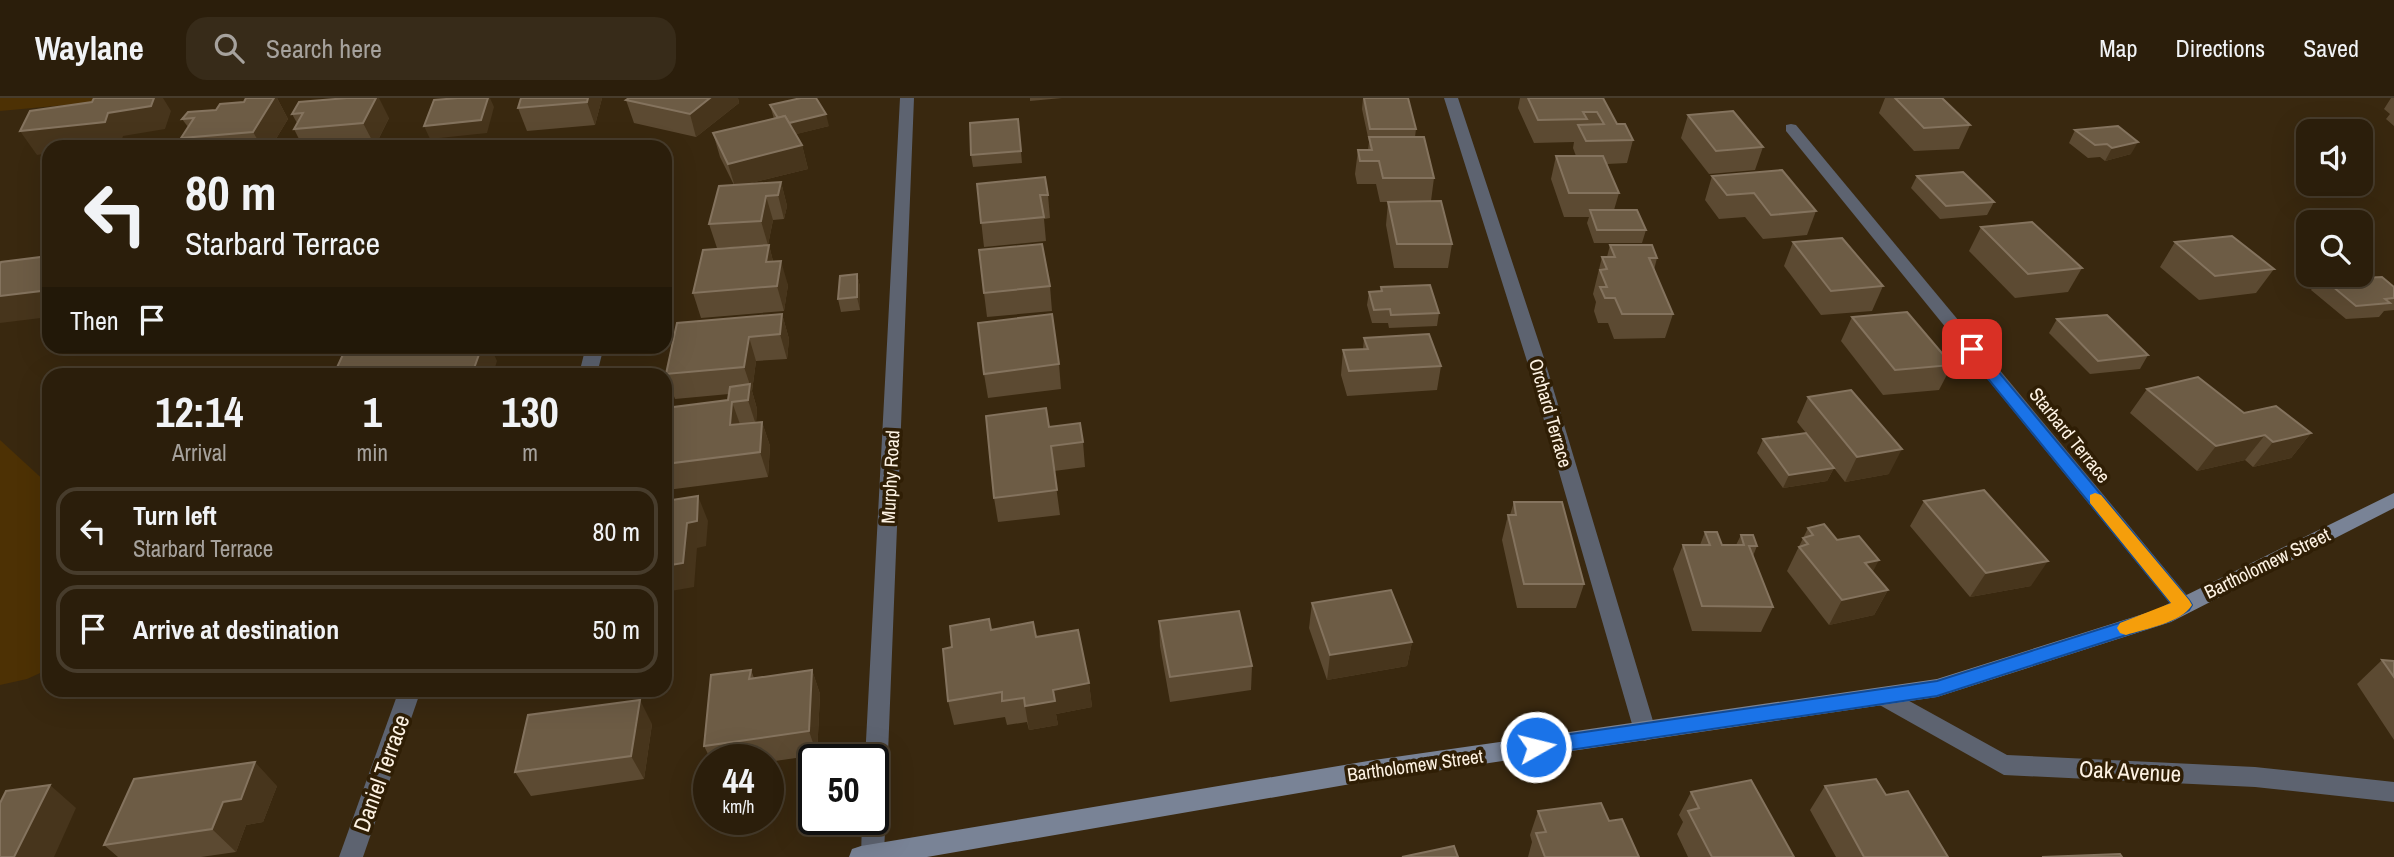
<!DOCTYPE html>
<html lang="en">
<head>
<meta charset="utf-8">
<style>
  body { margin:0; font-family:"Archivo Narrow",sans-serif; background:#372b19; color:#f1f3f6; height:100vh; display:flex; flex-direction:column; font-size:26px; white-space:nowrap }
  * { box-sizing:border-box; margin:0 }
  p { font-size:23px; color:#a6a29d }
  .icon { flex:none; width:38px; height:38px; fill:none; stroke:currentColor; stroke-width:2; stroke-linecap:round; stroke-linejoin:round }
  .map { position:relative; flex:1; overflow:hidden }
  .panel { position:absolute; left:42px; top:270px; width:630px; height:329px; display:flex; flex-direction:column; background:#2b1e0b; border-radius:21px; box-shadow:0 7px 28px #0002,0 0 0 2px #473c2c }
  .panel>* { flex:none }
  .top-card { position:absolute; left:42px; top:42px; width:630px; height:214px; border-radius:21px; box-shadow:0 7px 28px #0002,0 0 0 2px #473c2c; background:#2b1e0b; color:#f1f3f6; overflow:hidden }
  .fabs { position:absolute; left:2296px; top:21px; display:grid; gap:14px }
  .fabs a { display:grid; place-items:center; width:77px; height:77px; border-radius:14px; background:#2b1e0b; box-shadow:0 7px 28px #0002,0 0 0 2px #473c2c; font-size:35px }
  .speed { position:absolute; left:693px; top:646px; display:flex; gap:14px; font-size:35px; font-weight:700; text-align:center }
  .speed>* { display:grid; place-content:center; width:91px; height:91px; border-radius:50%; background:#2b1e0b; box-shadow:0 7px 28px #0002,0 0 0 2px #473c2c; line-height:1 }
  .speed small { font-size:18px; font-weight:400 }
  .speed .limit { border:4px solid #111; border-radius:10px; background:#fff; color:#111 }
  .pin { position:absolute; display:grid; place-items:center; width:60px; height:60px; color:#fff; margin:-30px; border-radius:14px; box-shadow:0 4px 10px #0006 }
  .me { position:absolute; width:77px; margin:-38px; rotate:82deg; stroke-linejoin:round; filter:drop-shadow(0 0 5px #0008) }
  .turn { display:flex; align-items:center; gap:24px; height:147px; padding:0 28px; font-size:32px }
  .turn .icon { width:91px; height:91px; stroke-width:2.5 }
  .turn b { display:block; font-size:49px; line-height:60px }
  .then { display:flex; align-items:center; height:66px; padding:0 28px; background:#0003; gap:14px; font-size:26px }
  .eta { display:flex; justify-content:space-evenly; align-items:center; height:119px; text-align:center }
  .eta b { font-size:42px; font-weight:700; line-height:49px }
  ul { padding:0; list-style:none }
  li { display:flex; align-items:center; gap:21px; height:88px; margin:0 14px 10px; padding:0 14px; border:4px solid #473c2c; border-radius:21px }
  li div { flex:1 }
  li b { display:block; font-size:26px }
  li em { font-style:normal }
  header { display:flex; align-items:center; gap:42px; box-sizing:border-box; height:98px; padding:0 35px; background:#2b1e0b; border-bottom:2px solid #473c2c }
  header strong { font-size:33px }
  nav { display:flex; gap:38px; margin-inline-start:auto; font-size:24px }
  .search { width:490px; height:63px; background:#372b19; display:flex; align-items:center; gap:18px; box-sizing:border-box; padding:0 24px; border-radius:21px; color:#a6a29d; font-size:26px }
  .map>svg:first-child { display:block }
  .green { fill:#4d3104 }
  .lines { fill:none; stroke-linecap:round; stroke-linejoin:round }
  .minor { fill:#5d6370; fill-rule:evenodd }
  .secondary { fill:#798396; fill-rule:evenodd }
  .wall { fill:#5c4a32 }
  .shaded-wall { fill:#47351c }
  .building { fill:#6d5c45; stroke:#84735e; stroke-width:2 }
  .route { fill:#1a73e8; stroke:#114b97; stroke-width:2 }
  .slow { fill:#f59e0b }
  .labels { text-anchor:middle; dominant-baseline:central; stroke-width:7; stroke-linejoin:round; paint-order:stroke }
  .street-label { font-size:19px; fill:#fdf2e3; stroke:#2f1e05 }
  .near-street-label { font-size:23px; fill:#fdf2e3; stroke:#2f1e05 }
</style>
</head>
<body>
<header>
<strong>Waylane</strong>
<div class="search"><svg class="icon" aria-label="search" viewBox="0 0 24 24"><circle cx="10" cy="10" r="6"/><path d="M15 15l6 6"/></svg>Search here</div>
<nav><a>Map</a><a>Directions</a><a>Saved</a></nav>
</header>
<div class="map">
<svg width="2394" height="759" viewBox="0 0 2394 759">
  <rect width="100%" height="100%" fill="#39280f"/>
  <g class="green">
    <polygon points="0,0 142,0 0,13"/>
    <polygon points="0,342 49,387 49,571 27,581 0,587"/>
  </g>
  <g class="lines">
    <g class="minor">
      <polygon points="900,0 914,0 884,757 861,759 862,721 873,721 873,662 865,662"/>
      <polygon points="1444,0 1458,0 1544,260 1656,633 1653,640 1645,643 1637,640 1634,633 1526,260"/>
      <polygon points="1791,26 1796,27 2190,501 2194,507 2190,513 2176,513 1786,33 1786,27"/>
      <polygon points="586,248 604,248 597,276 579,276"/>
      <polygon points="1884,589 2007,657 2255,669 2394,684 2394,704 2255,689 2004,677 1876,605 1873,598 1876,591"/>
      <polygon points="399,592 421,592 363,759 339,759"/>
    </g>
    <polygon class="secondary" points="2394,395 2394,410 2171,524 1937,599 1374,682 927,759 849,759 852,751 861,748 1374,662 1937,581 2156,512"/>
  </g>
  <g class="wall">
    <polygon points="246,0 277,0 288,21 271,49 186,49 181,40 188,29 182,21 244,4"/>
    <polygon points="521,0 602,0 595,27 527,33 518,10"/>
    <polygon points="629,0 738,0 739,5 696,39 634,25 626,2"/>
    <polygon points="1030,0 1062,0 1030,3"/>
    <polygon points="1363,0 1416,31 1415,39 1434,80 1431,103 1452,146 1448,170 1394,170 1386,127 1388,104 1380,104 1376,86 1357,86 1355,76 1358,52 1368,52 1369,44 1362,11"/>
    <polygon points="1520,0 1603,0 1617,26 1633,42 1627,65 1607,66 1619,95 1614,112 1646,132 1642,145 1594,145 1587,125 1589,119 1564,119 1551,81 1556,58 1576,58 1573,50 1574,44 1534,45 1518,10"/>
    <polygon points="1885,0 1942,0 1970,27 1959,51 1914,53 1879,15"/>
    <polygon points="2391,0 2394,0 2394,28 2386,21 2390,16 2384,11"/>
    <polygon points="299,4 389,20 375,48 303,49 294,31 297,25 292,16"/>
    <polygon points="770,7 829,28 796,36 802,47 808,71 746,86 781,84 787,108 784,121 773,122 768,147 717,150 709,126 734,87 720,59 713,35 774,21"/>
    <polygon points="1688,17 1763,49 1755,72 1709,76 1681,40"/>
    <polygon points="1018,21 1022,65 973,69 971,57"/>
    <polygon points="2075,32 2131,56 2105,63 2100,59 2088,60 2069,45"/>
    <polygon points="1712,78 1816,113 1807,137 1763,141 1745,119 1719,121 1705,102"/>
    <polygon points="1917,78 1994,104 1987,117 1940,121 1911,90"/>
    <polygon points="977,86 1048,97 1050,120 1044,121 1046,143 984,149"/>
    <polygon points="1981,129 2082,170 2068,194 2015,200 1969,153"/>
    <polygon points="1793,144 1883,188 1872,213 1821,217 1784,168"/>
    <polygon points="2175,144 2274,171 2256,195 2199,202 2160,169"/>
    <polygon points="769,147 773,163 788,187 784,213 701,220 693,195"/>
    <polygon points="1610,147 1657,160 1654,172 1673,216 1665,240 1614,241 1608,225 1598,225 1594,213 1596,204 1593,196 1602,159 1607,159"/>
    <polygon points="857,176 860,189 860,212 841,214 838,201"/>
    <polygon points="2320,178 2361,180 2394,189 2394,212 2384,213 2379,219 2346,221 2311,192"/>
    <polygon points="1050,188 1052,213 987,219 984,195"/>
    <polygon points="1381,189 1439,215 1437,228 1389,230 1388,225 1372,225 1367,207 1369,194 1380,193"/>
    <polygon points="782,216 789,241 787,261 756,263 752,293 757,311 756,324 762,324 770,348 768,379 667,392 665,387 665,316 728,302 729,296 675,301 666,276"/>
    <polygon points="1852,219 1952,267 1939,292 1883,297 1841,243"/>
    <polygon points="2057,221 2148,257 2140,271 2090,276 2049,235"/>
    <polygon points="1364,240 1441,268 1437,292 1347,298 1341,277 1343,252 1363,251"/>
    <polygon points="1059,266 1061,291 988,300 984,276"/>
    <polygon points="2147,291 2244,315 2311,335 2291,360 2253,369 2245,362 2197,373 2130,315"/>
    <polygon points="1808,299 1889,376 1845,384 1814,345 1834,370 1827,383 1783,390 1757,355 1763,341 1806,335 1797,324"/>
    <polygon points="1049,329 1083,344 1085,369 1054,373 1060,417 998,424 994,400"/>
    <polygon points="1924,403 2031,488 1970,499 1910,428"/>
    <polygon points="1514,404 1584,486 1576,510 1517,510 1502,442 1508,417 1510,417"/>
    <polygon points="1808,430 1837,442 1873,474 1888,492 1874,517 1829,527 1787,473"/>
    <polygon points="1705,434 1722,447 1736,447 1741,437 1757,448 1753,458 1773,509 1761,534 1692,533 1673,471 1683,447 1700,447"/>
    <polygon points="1312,505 1412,544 1407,568 1327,582 1309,530"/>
    <polygon points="1159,523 1252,568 1251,592 1170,604 1160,548"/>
    <polygon points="991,532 1036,539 1089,585 1092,609 1056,616 1058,627 1029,632 1027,624 1007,627 1005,619 954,627 948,603 952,549"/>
    <polygon points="2382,562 2394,563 2394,642 2357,586"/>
    <polygon points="751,572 754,580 812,572 820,596 817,657 768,664 768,662 711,662 704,648"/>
    <polygon points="652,626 644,681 531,698 515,674"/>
    <polygon points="277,688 263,724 246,727 236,754 201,759 118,759 104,747"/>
    <polygon points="1825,688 1886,697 1948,759 1836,759 1810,712"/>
    <polygon points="1691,694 1794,759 1688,759 1677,736 1683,724 1679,717"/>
    <polygon points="1538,713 1609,723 1639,759 1528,759 1532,744 1530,737"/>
  </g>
  <g class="shaded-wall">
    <polygon points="154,0 163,0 171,13 165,31 123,38 120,47 106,49 49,49 49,55 37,57 20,33 108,15"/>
    <polygon points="274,0 277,0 288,21 271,49 262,49 253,34"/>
    <polygon points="376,0 379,0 389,20 375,48 363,25"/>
    <polygon points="488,0 490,0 494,9 487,35 430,41 424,28"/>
    <polygon points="588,0 602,0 595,27 587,4"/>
    <polygon points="710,0 738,0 739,5 696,39 690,16"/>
    <polygon points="826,16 829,28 785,39 782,26"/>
    <polygon points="2138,44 2131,56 2105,63 2112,50"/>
    <polygon points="802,47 808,71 735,89 728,66"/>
    <polygon points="781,84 787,108 784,121 778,97"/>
    <polygon points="766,98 773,122 768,147 761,123"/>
    <polygon points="769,147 775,171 766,164"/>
    <polygon points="781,163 788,187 784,213 777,188"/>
    <polygon points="857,176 860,189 860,212 857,199"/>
    <polygon points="0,184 49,192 49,219 0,225"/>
    <polygon points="782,216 789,241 787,261 780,236"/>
    <polygon points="749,239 756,263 752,293 744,269"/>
    <polygon points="482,248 490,248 497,263 493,276 472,276"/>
    <polygon points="750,286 757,311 756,327 748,302"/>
    <polygon points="732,304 741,329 730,327"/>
    <polygon points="762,324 770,348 768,379 760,354"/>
    <polygon points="2311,335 2291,360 2253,369 2273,344"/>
    <polygon points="2265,337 2245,362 2197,373 2216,348"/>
    <polygon points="1902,351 1889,376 1845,384 1857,359"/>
    <polygon points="1834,370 1827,383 1783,390 1789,377"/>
    <polygon points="698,398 708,423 706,448 697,450 694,489 665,494 665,468 687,425"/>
    <polygon points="1879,462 1866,487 1865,465"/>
    <polygon points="2048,463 2031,488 1970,499 1986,475"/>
    <polygon points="1888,492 1874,517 1829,527 1842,502"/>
    <polygon points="1412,544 1407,568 1327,582 1330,557"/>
    <polygon points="812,572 820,596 817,657 809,633"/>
    <polygon points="1089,585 1092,609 1056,616 1058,627 1029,632 1025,608 1053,592"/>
    <polygon points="640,602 652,626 644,681 631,658"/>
    <polygon points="255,664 277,688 263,724 246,727 236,754 212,731 223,704"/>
    <polygon points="50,687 76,710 54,759 14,759"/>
  </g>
  <g class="building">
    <polygon points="94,0 154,0 151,8 108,15 105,24 20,33 30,13 92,4"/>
    <polygon points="246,0 274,0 253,34 181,40 194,20 182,21 188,14 216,12 220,6 244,4"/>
    <polygon points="347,0 376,0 363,25 294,31 303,15 292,16 299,4"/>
    <polygon points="458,0 488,0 481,22 424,28 434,2"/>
    <polygon points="521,0 588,0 587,4 518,10"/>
    <polygon points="629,0 710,0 690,16 626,2"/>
    <polygon points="801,0 816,0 826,16 789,25 785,18 778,20 770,7"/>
    <polygon points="1364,0 1408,0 1416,31 1370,31"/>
    <polygon points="1528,0 1603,0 1617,26 1625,26 1633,42 1586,43 1578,27 1604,26 1597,14 1583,14 1587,21 1538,22"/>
    <polygon points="1895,0 1942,0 1970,27 1924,30"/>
    <polygon points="1733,13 1763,49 1716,53 1688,17"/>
    <polygon points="785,18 802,47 728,66 713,35"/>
    <polygon points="1018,21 1021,53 971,57 970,25"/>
    <polygon points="2118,28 2138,44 2112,50 2107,46 2095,47 2075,32"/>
    <polygon points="1369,39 1424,39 1434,80 1383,80 1379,63 1360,63 1358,52 1372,52"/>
    <polygon points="1556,58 1603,58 1619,95 1569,95"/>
    <polygon points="1782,72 1816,113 1771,117 1754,95 1727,97 1712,78"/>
    <polygon points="1963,74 1994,104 1946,108 1917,78"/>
    <polygon points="1045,79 1048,97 1040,97 1044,119 981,125 977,86"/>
    <polygon points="781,84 778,97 766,98 761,123 709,126 719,88"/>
    <polygon points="1441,103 1452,146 1397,146 1388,104"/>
    <polygon points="1590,112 1637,112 1646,132 1597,132"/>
    <polygon points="2032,124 2082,170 2028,176 1981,129"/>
    <polygon points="2232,138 2274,171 2215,178 2175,144"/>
    <polygon points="1842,140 1883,188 1831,193 1793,144"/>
    <polygon points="1042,146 1050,188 984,195 979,152"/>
    <polygon points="769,147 766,164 781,163 777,188 693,195 703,152"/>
    <polygon points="1610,147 1652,147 1657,160 1649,160 1673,216 1622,216 1615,200 1605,200 1600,189 1607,189 1600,172 1607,171 1602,159 1615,159"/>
    <polygon points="49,158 49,192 0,198 0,166 1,164"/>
    <polygon points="857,176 857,199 838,201 840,178"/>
    <polygon points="2342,177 2356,177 2361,180 2382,179 2394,189 2394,200 2385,201 2390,205 2356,208 2320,178"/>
    <polygon points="1430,187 1439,215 1391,217 1390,211 1374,212 1369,194 1382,193 1381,189"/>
    <polygon points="1907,214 1952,267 1895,272 1852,219"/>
    <polygon points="782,216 780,236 749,239 744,269 666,276 677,225"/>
    <polygon points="1052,216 1059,266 984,276 978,225"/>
    <polygon points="2107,217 2148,257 2098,263 2057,221"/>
    <polygon points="1429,236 1441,268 1349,273 1343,252 1368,251 1364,240"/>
    <polygon points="383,248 482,248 472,276 334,276 345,252"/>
    <polygon points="2198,279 2244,315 2276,308 2311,335 2273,344 2265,337 2216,348 2147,291"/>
    <polygon points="750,286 748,302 732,304 730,327 762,324 760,354 665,366 665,316 666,310 728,302 730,289"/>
    <polygon points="1851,292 1902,351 1857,359 1808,299"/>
    <polygon points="1046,310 1049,329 1080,325 1083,344 1051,348 1057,392 994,400 986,318"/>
    <polygon points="1806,335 1834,370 1789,377 1763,341"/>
    <polygon points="1984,392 2048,463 1986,475 1924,403"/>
    <polygon points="698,398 697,423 687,425 683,465 665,468 665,403"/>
    <polygon points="1514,404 1562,404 1584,486 1524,486 1508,417 1516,417"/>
    <polygon points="1824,426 1837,442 1859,438 1879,462 1865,465 1888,492 1842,502 1799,449 1808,446 1803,440 1813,437 1808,430"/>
    <polygon points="1705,434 1717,434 1722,447 1744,447 1741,437 1753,437 1757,448 1749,448 1773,509 1702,508 1683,447 1710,447"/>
    <polygon points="1391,492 1412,544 1330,557 1312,505"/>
    <polygon points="1239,513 1252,568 1170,579 1159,523"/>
    <polygon points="989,521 991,532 1033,524 1036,539 1078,532 1089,585 1053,592 1055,603 1025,608 1024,600 1002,603 1002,594 948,603 943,551 952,549 950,528"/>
    <polygon points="2382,562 2394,563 2394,579"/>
    <polygon points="751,572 749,581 812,572 809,633 704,648 711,577"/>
    <polygon points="640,602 631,658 515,674 528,617"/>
    <polygon points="255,664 241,701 223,704 212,731 104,747 134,681"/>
    <polygon points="1876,681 1886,697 1908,693 1948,759 1864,759 1825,688"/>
    <polygon points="1751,682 1794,759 1712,759 1688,713 1699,710 1691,694"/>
    <polygon points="50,687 14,759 0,759 0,705 6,693"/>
    <polygon points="1601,705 1609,723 1622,721 1639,759 1545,759 1536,735 1546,734 1538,713"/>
    <polygon points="1454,748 1458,759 1402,759"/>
    <polygon points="2120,756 2122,759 2042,759"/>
  </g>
  <polygon class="route" points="1972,247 1977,248 2189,502 2192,507 2189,512 2170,523 1937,598 1536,657 1530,655 1527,649 1530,643 1536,641 1937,583 2157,513 2171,505 1967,255 1967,248"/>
  <path class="slow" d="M2095,395L2101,397L2189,502L2192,507C2181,525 2145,531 2126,537L2120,535L2117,530L2120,525L2171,505L2090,405V397Z"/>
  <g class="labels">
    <g class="street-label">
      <text transform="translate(1551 315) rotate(74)">Orchard Terrace</text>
      <text transform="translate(2070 337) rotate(51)">Starbard Terrace</text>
      <text transform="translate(890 379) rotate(-87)">Murphy Road</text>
      <text transform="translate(2267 465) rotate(-26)">Bartholomew Street</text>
      <text transform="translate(1415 667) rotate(-8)">Bartholomew Street</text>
    </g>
    <g class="near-street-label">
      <text transform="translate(2130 673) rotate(3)">Oak Avenue</text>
      <text transform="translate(381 675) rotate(-70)">Daniel Terrace</text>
    </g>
  </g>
</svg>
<div class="fabs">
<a><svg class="icon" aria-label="sound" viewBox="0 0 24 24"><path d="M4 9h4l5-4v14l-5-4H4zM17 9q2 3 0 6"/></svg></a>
<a><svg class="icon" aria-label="search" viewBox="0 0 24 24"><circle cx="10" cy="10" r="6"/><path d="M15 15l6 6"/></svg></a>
</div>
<div class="speed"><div>44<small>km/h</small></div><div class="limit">50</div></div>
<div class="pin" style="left:1972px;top:251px;background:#d93025"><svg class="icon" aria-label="arrive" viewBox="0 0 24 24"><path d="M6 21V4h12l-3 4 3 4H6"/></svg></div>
<svg class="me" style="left:1536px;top:649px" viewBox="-20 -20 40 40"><circle r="17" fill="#1a73e8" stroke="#fff" stroke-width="3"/><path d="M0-11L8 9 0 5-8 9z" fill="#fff"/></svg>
<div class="top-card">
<div class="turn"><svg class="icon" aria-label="left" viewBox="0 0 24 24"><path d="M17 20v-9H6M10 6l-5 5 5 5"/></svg><div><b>80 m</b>Starbard Terrace</div></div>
<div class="then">Then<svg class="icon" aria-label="arrive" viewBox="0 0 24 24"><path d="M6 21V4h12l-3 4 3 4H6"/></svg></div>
</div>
<section class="panel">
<div class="eta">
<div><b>12:14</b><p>Arrival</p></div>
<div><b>1</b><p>min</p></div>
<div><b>130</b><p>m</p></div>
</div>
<ul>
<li><svg class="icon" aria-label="left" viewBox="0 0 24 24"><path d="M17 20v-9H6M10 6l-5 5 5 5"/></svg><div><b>Turn left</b><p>Starbard Terrace</p></div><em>80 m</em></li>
<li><svg class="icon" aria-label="arrive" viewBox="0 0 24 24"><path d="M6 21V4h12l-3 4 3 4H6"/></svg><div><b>Arrive at destination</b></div><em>50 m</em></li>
</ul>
</section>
</div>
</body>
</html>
